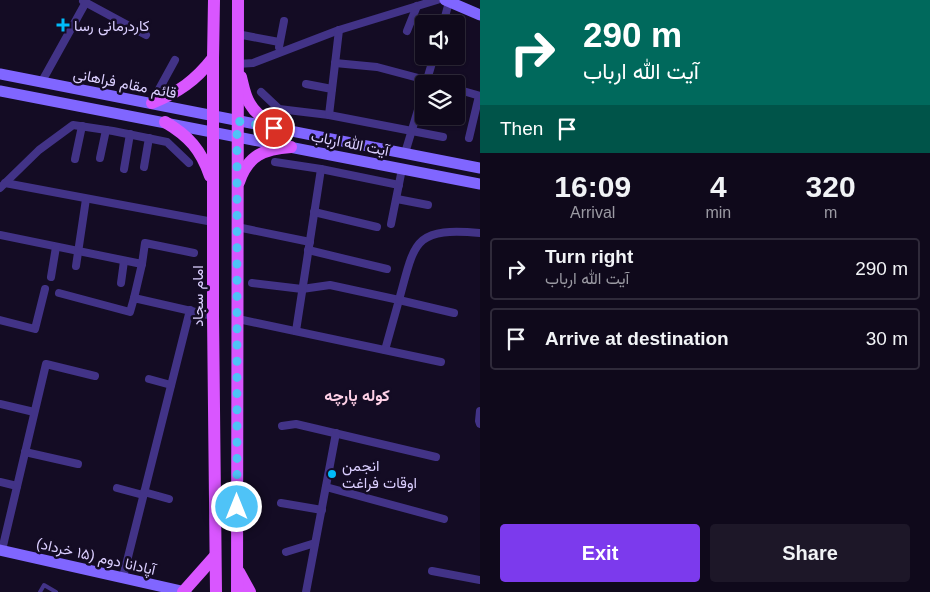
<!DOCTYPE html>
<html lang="en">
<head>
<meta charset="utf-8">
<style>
  body { margin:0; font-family:Arial,Vazirmatn,sans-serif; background:#1d1728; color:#f1f3f6; height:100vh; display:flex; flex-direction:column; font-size:19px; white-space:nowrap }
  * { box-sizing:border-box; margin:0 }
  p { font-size:16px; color:#9b9aa3 }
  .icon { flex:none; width:28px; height:28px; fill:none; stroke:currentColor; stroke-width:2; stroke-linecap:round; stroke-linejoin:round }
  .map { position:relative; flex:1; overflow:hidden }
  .panel { display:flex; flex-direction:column; background:#0f091b; width:450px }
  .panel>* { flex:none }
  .banner { background:#00695c; color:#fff; overflow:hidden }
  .tools { position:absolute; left:415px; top:15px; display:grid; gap:10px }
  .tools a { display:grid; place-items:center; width:50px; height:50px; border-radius:5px; background:#0f091b; box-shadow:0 1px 4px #0004,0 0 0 1px #2f2a3a; font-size:25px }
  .pin { position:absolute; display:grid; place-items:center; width:42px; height:42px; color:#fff; margin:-21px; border:2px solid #fff; border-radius:50%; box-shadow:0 1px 5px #0007 }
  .me { position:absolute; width:55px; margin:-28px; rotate:0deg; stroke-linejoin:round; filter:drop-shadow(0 0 4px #0008) }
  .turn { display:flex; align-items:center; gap:18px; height:105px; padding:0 20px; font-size:22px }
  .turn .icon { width:65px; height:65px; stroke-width:2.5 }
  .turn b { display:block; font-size:35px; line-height:42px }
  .then { display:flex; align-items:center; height:48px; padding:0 20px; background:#0003; gap:10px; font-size:19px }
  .eta { display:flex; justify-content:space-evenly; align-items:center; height:85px; text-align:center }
  .eta b { font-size:30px; font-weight:800; line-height:35px }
  .primary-button { display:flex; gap:10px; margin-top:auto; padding:10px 20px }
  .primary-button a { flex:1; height:58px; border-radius:5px; background:#7c3aed; color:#fff; font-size:20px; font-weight:800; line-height:58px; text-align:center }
  .primary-button a+a { background:#1d1728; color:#f1f3f6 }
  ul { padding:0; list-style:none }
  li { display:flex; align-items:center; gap:15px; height:62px; margin:0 10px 8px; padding:0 10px; border:2px solid #2f2a3a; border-radius:5px }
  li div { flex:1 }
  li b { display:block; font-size:19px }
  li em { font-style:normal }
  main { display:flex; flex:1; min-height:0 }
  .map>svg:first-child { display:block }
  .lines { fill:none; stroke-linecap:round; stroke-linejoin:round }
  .lane { stroke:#423387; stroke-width:4 }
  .street { stroke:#423387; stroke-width:8 }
  .secondary { stroke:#8066ff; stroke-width:11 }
  .primary { stroke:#d956ff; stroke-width:12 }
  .route { stroke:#4fc3f7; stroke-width:9; stroke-dasharray:0 16.2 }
  .poi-dot { fill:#00bbfa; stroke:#140c24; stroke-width:2 }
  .labels { text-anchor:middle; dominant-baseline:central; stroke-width:5; stroke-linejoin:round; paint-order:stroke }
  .poi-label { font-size:15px; fill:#dbcfff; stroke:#140c24; text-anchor:start }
  .street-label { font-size:15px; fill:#dbcfff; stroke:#140c24 }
  .neighbourhood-label { font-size:16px; font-weight:bold; fill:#ffd1e7; stroke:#140c24 }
</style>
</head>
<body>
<main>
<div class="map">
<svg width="480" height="592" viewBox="0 0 480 592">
  <rect width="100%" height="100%" fill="#140c24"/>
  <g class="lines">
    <polyline class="lane" points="40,592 44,585 56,592"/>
    <g class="street">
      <polyline points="83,1 146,35"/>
      <polyline points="443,24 449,2"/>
      <polyline points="407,31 417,6"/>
      <polyline points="237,34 279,42"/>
      <polyline points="279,47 284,21"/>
      <polyline points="335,63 377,67 441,84"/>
      <polyline points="237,64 253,63 339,30 437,0"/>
      <polyline points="41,83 86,2"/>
      <polyline points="426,83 434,56"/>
      <polyline points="306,84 332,89"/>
      <polyline points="456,89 480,96"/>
      <polyline points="261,92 279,109 329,115 443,137"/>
      <polyline points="152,102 175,60"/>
      <polyline points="329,115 339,30"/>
      <polyline points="469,138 479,96"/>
      <polyline points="405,153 424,90"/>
      <polyline points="100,158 106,130"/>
      <polyline points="75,159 82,126"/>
      <polyline points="275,162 321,169 399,185"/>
      <polyline points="144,167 149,138"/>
      <polyline points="124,169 130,134"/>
      <polyline points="5,183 213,222"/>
      <polyline points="0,188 39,150 73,125 113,131 167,142 189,163"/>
      <polyline points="397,199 428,205"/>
      <polyline points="314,212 377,227"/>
      <polyline points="391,224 402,169"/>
      <polyline points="237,227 310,242"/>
      <polyline points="0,235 142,264 145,243 194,253"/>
      <polyline points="308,250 387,269"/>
      <polyline points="76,266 86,199"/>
      <polyline points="51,277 56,247"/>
      <polyline points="121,283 124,261"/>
      <polyline points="252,283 302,289 330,285 399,300 385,350"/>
      <polyline points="59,293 130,312 134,298 213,316"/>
      <polyline points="134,298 142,264"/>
      <path d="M454,313L399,300C415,242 413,227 480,233"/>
      <polyline points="238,319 441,362"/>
      <polyline points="0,320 35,329 45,289"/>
      <polyline points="296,331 321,169"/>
      <polyline points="149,379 171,385"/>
      <polyline points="0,404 34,412"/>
      <polyline points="480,411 479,421 480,424"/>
      <polyline points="282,426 296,424 436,457"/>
      <polyline points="25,452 78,464"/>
      <polyline points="0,482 17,486"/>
      <polyline points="326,487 444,519"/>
      <polyline points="117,488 143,495"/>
      <polyline points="144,492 169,499"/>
      <polyline points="281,503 322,510"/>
      <polyline points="2,550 46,364 95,376"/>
      <polyline points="286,552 315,543"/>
      <polyline points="432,571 480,580"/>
      <polyline points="123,577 190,310"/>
      <polyline points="306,592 336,433"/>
    </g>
    <g class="secondary">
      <polyline points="445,0 480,15"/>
      <polyline points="0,74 480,168"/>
      <polyline points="0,91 480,184"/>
      <polyline points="0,550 186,592"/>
    </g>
    <g class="primary">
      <polyline points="214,0 213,58 213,316 216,592"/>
      <path d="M241,77C243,85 245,97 250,104C258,118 274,125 289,131"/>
      <path d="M152,103C179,92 195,81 213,58"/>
      <path d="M165,122C189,136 201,150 210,176"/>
      <path d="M239,182C248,155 264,149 291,147"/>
      <polyline points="239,572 250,592"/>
      <polyline points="183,592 215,556"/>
      <polyline points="237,592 238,0"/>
    </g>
  </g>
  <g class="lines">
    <polyline class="route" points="237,507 237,121 274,128"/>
  </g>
  <g class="poi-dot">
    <path d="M60.5 17.5h5v5h5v5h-5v5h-5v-5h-5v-5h5z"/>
    <circle cx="332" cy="474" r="5"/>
  </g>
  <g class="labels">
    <g class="poi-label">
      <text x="74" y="25">کاردرمانی رسا</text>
      <text x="342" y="465">انجمن<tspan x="342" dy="17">اوقات فراغت</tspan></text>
    </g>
    <g class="street-label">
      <text transform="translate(125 83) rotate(11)">قائم مقام فراهانی</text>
      <text transform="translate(350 143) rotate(11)">آیت الله ارباب</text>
      <text transform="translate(197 296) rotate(-90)">امام سجاد</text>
      <text transform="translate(96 556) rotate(13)">آپادانا دوم (۱۵ خرداد)</text>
    </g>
    <g class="neighbourhood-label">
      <text x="357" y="395">کوله پارچه</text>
    </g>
  </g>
</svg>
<div class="tools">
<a><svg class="icon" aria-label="sound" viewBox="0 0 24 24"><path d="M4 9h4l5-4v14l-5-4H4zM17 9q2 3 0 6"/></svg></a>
<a><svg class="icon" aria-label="layers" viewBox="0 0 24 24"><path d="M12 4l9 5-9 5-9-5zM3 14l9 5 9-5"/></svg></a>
</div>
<div class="pin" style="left:274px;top:128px;background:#d93025"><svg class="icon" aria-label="arrive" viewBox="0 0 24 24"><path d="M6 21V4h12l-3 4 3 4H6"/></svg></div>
<svg class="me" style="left:237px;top:507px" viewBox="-20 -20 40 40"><circle r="17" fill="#4fc3f7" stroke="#fff" stroke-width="3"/><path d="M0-11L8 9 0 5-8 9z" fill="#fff"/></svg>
</div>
<section class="panel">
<div class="banner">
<div class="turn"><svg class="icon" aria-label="right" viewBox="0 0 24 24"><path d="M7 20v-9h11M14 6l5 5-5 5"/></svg><div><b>290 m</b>آیت الله ارباب</div></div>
<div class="then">Then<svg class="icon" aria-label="arrive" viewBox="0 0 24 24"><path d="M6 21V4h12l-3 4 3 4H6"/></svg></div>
</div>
<div class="eta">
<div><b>16:09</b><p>Arrival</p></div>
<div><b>4</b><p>min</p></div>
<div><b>320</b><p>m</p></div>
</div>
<ul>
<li><svg class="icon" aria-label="right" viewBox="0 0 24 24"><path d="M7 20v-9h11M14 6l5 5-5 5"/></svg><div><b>Turn right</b><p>آیت الله ارباب</p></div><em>290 m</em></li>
<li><svg class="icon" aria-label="arrive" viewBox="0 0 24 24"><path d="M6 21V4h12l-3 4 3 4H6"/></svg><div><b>Arrive at destination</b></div><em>30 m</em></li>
</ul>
<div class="primary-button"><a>Exit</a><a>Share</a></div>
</section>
</main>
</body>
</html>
